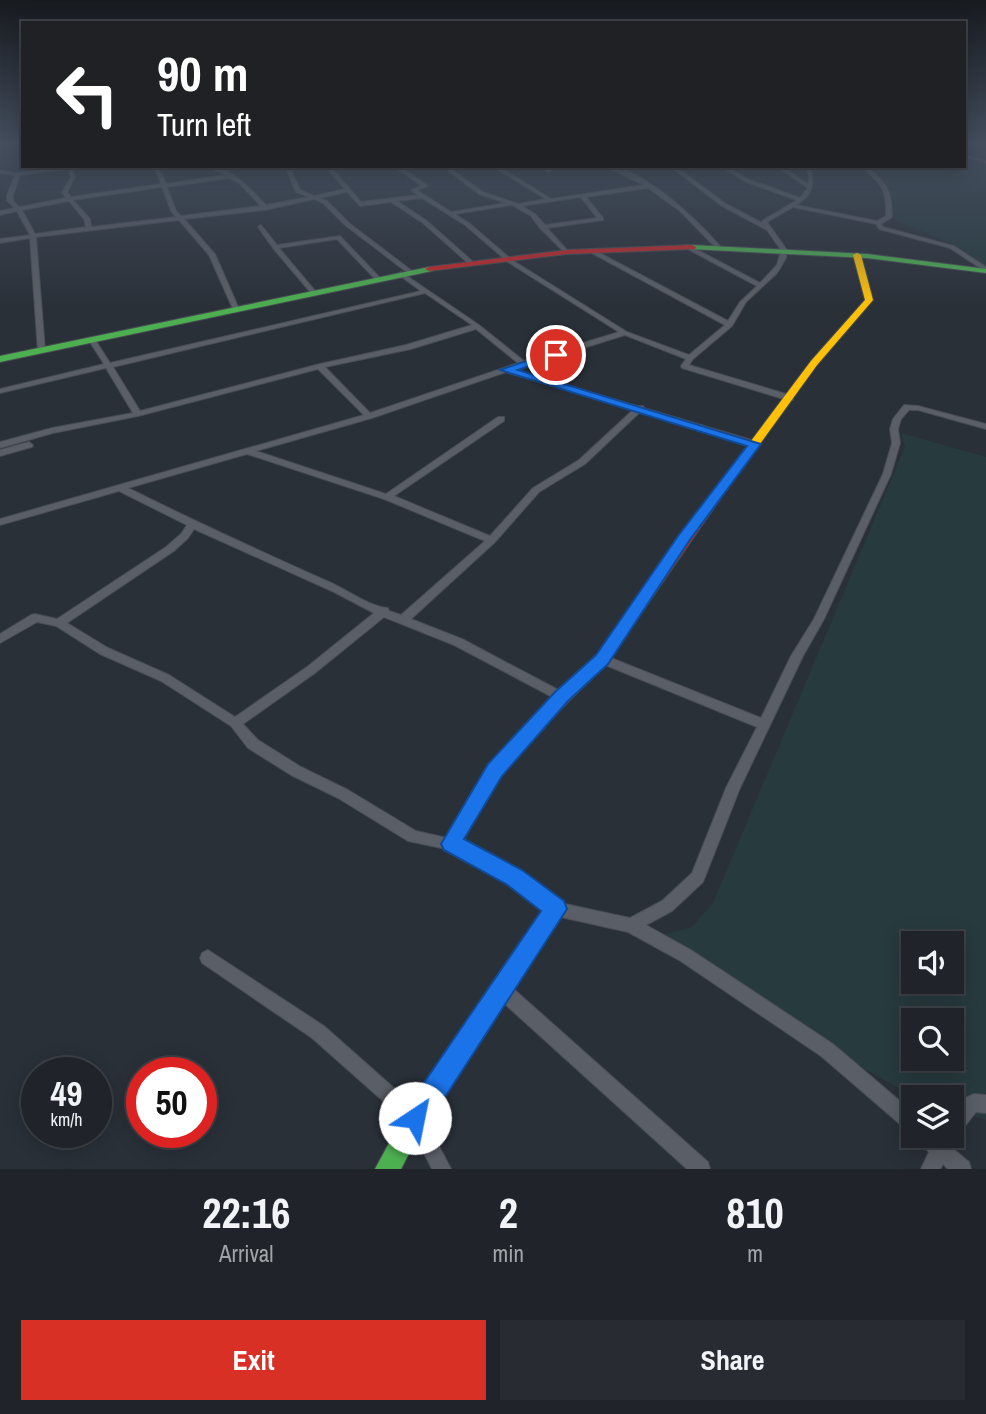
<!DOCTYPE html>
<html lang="en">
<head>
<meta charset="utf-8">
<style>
  body { margin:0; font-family:"Archivo Narrow",sans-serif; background:#282c32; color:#f1f3f6; height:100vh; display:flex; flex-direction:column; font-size:26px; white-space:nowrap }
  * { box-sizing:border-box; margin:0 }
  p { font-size:23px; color:#a2a4a8 }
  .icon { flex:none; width:38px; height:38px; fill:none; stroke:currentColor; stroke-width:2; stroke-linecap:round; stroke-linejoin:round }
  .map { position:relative; height:1169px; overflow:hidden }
  .side { display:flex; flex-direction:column; background:#20242a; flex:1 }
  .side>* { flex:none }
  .top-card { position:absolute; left:21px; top:21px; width:945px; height:147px; border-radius:0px; box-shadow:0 4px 18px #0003,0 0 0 2px #3d4147; background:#202124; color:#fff; overflow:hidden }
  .buttons { position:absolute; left:901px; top:931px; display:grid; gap:14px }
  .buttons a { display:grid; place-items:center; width:63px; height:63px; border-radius:0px; background:#20242a; box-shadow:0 4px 18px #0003,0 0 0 2px #3d4147; font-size:35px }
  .speed { position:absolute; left:21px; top:1057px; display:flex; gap:14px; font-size:35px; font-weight:700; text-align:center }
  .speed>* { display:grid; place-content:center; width:91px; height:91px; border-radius:50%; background:#20242a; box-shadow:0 4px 18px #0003,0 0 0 2px #3d4147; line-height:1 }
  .speed small { font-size:18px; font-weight:400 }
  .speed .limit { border:10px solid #d22; background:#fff; color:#111 }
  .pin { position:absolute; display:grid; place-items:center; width:60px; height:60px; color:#fff; margin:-30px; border:4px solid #fff; border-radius:50%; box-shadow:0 2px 7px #0007 }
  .me { position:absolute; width:77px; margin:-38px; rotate:34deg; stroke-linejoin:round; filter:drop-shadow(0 0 5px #0008) }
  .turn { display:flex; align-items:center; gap:24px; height:147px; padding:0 21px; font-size:32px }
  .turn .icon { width:91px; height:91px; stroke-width:2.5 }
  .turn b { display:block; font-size:49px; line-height:60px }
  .eta { display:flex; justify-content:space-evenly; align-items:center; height:119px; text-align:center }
  .eta b { font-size:42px; font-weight:700; line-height:49px }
  .button { display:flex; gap:14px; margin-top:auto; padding:14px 21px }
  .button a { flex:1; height:80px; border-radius:0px; background:#d93025; color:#fff; font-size:28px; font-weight:700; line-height:80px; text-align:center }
  .button a+a { background:#282c32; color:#f1f3f6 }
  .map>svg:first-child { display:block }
  .green { fill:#273a3e; fill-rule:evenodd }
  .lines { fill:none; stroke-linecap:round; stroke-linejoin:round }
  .street-casing { stroke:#484c53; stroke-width:2 }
  .fast-casing { stroke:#484c53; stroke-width:2 }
  .slow-casing { stroke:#484c53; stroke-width:2 }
  .jam-casing { stroke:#484c53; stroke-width:2 }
  .street { fill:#5a5e66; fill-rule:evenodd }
  .fast { fill:#4caf50; fill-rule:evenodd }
  .slow { fill:#ffc107; fill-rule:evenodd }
  .jam { fill:#c62828; fill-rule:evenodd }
  .route { fill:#1a73e8; stroke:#114b97; stroke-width:2 }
</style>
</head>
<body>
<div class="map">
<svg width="986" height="1169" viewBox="0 0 986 1169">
  <rect width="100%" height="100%" fill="#2a3038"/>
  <g class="green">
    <path d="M964,159L986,165V267C977,263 967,256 960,248L896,220L887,184L866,166H964Z"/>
    <path d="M901,433L986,457V1120L952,1109V1097H919L907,1093L851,1061L659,936L692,927L713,903L905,447ZM914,943H952V982H914ZM914,1020H952V1059H914Z"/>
  </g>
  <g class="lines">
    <g class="street-casing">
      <g id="street">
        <polygon points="964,155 986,161 986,163 964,157"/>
        <path d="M42,166H46V169L83,166L72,169L75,177L67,192L71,197L161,184L154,166H158L166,184L225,175L206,166C231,166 250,189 266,205L309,197L296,192L285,166H289L300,190L314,196L345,189L325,166H330L361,202L418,195L411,190L422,186L393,166H399L428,186L417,190L451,212L506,203L479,194L442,166H447L483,192L518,204L546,199L492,166H498L551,199L644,185L604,166C642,166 696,219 720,246V248H716L680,211L648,188L586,197L603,218V220L547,228L567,250V252L565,253L540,228L531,216L512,205L455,214L469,223L512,260L627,332L689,355L725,325L588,251V249H592L728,321L740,302L757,286L684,247V245H688L760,283L777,265L781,250L767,230L722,206L670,166H675L726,204L762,223V221L797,200L746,182L719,166H725L750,180L800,198L808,188L776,166H782L808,184L809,179L806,166H810C815,185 813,195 796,205L877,221L886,216C887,188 881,184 861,166H866C887,183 892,190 892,217L881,224L883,227L954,246L986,267V272L950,248L879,229L876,224L793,207L767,222L787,250L786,258L777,273L746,302L732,326L693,359L689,365L793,396V400H787L682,368L681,366L686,359L625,335L513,370L637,406H643L644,408L758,442L759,444L755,447L752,446L640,412L585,464L539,492L495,542L411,619L462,639L566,694L568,697L566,700H558L454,645L384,617L315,673L243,724L258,740L301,767L348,790L416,831L456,840L458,844L456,848L451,850L408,841L338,798L291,775L248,748L231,726L161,681L100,654L56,626L37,622L0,643V634L31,615L35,614L57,619L166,547L181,534L187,525L119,491L0,525V519L364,415L318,369L138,416L53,433L0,448V442L52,428L133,413L106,368L0,393V389L104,364L88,339L92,337L94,338L110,363L421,291L399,275L398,274L401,272L479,325L524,361L619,332L508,262L465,225L422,198L397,201L427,221L472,261V263H468L423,223L391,202L360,206L347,192L319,198L327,201L349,223L412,271V273H408L345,225L323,203L314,199L265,210L184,219L215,254L239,309L236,311L233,309L209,255L179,220L36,237L45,350L38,352L30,238L0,243V239L30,235L17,211L0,215V211L15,208L7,201V195L15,175L0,173V171L18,173L41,170ZM68,169L71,177L62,192L66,198L19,207L13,201V195L20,175ZM229,178L239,183L261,206L181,216L176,211L167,187ZM162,187L171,211L176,217L91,227L90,219L73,200ZM581,197L597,218L545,225L535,214L522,206ZM69,201L84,219L86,227L35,234L22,210ZM425,293L472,325L406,345L320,364L140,411L113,367ZM476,329L518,363L370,413L325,367L411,349ZM506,372L633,410L579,460L533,488L490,536L394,496L504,421V417H498L386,494L256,451L372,418ZM247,454L384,499L485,541L401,615L389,611L388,608C368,606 348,590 329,582C262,552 194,521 128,488ZM194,529L334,592L374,613L307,667L235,717L169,675L108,648L67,623L174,551L188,538Z"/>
        <polygon points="543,166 548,166 551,171 547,172"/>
        <polygon points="261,225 277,245 340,236 381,279 376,280 337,239 279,248 316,292 311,293 273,248 258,227"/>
        <polygon points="904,405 918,406 986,424 986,429 918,410 909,410 901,419 898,429 900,443 891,474 824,619 803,656 740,788 703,882 672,911 646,925 691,950 833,1044 914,1113 914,1134 908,1131 821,1056 679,960 628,932 556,916 551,914 548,909 551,904 556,902 630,918 662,901 692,873 726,788 757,727 598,662 596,659 598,656 606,656 761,718 791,656 814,619 883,474 892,443 890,429 893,419"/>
        <polygon points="29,442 33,445 32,447 0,456 0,450"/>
        <polygon points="208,950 324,1026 421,1112 451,1169 432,1169 409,1124 312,1038 202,963 200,958 202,953"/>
        <polygon points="502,982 508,984 708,1162 710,1169 687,1169 496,996 494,990 496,984"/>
        <polygon points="974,1094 986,1095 986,1113 976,1112 958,1135 956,1136 951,1147 969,1162 971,1169 948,1169 943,1164 940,1169 921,1169 929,1152 919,1142 916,1136 952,1136 952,1113 963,1099"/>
      </g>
    </g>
    <g class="fast-casing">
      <g id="fast">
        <polygon points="692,245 867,254 986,269 986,273 867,258 689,249 688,247"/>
        <polygon points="429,267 433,269 432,271 0,362 0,356"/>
        <polygon points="542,712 548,714 550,718 548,722 501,775 463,841 521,871 563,902 566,909 423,1126 401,1169 375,1169 407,1110 543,911 507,883 444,850 442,844 489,765 536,714"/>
      </g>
    </g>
    <g class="slow-casing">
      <polygon id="slow" points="857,253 861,255 873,300 817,365 720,499 712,499 710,496 712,493 811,361 865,300 853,255"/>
    </g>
    <g class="jam-casing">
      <g id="jam">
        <polygon points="692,245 696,247 695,249 567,254 429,271 425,269 429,267 567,250"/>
        <polygon points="716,492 722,496 607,663 548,722 542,724 536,722 534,718 536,714 597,655 712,493"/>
      </g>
    </g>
    <use href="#street" class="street"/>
    <use href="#fast" class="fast"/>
    <use href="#slow" class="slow"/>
    <use href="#jam" class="jam"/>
  </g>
  <linearGradient id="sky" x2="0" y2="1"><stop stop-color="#171a1f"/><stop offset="0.47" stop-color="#444e5e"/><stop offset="1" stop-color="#444e5e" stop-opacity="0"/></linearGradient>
  <rect width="986" height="307" fill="url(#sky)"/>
  <polygon class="route" points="552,352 562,355 518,370 761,444 689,541 608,664 568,701 502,776 464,839 522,870 564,901 567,909 425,1128 415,1132 406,1128 402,1118 406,1109 541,911 506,884 444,850 441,844 488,764 555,692 596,655 678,536 747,446 500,370"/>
</svg>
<div class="buttons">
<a><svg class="icon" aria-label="sound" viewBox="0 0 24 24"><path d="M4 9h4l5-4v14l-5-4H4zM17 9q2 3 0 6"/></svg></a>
<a><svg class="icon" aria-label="search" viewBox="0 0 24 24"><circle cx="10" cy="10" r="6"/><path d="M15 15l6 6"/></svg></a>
<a><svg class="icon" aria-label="layers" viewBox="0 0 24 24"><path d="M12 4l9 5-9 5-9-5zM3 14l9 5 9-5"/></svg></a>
</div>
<div class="speed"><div>49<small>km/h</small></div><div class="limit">50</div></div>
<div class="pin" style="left:556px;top:355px;background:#d93025"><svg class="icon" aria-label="arrive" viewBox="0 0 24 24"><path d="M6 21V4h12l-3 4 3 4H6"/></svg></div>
<svg class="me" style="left:415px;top:1118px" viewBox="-20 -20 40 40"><circle r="19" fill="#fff"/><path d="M0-13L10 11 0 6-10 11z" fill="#1a73e8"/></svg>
<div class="top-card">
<div class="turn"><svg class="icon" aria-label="left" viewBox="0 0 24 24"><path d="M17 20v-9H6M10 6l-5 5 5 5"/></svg><div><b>90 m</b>Turn left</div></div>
</div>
</div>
<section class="side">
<div class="eta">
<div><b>22:16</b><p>Arrival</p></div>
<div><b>2</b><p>min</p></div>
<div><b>810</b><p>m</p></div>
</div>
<div class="button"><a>Exit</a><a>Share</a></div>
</section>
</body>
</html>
